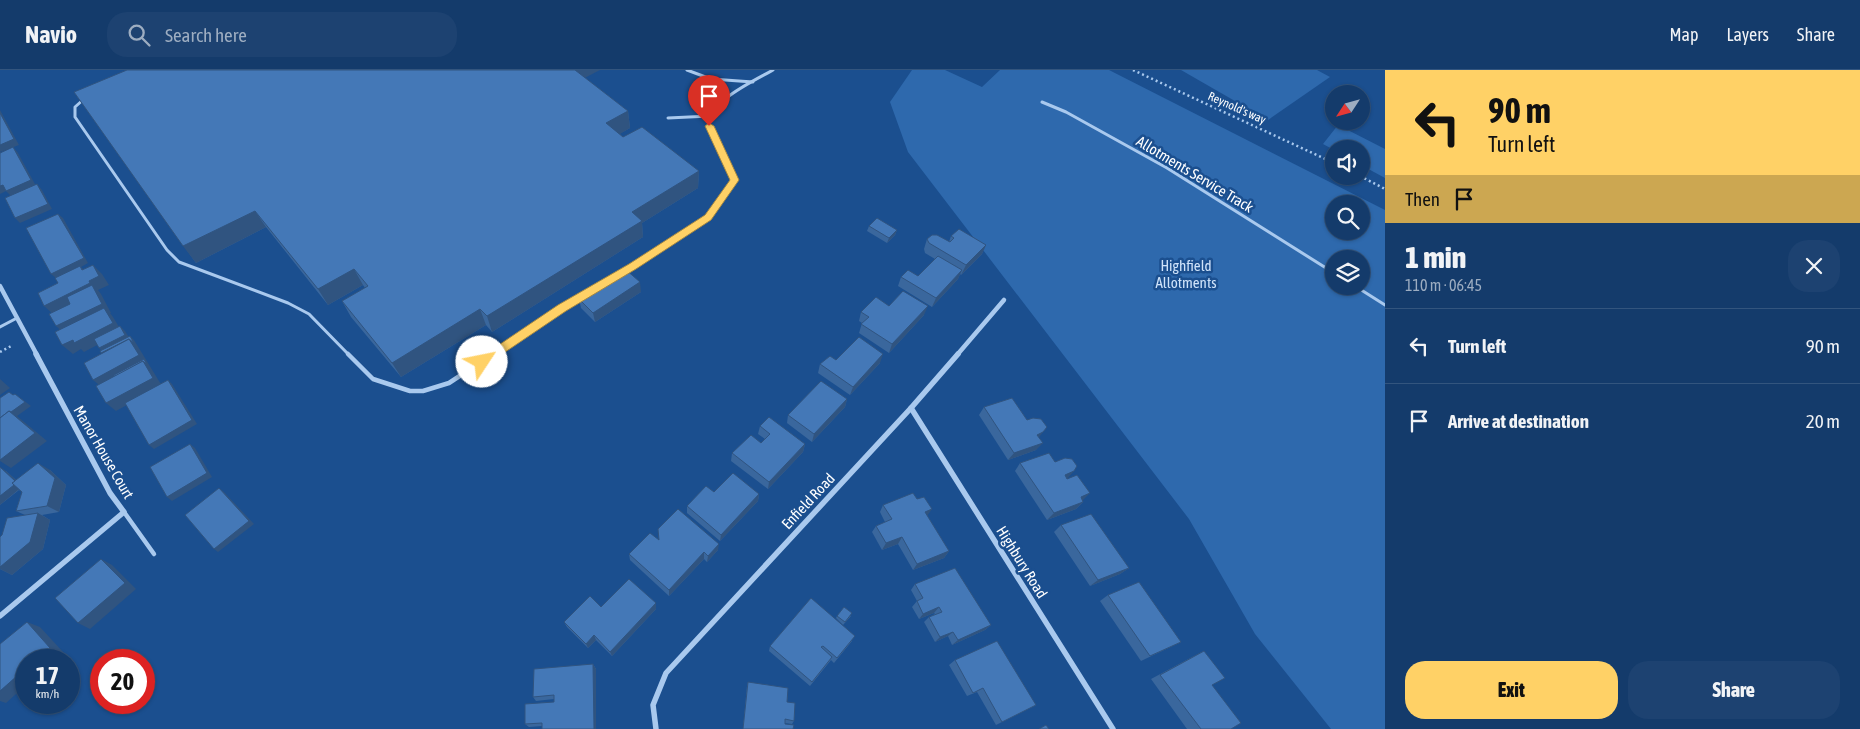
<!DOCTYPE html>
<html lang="en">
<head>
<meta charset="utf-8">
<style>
  body { margin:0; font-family:"Asap Condensed",sans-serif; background:#1d4271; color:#f1f3f6; height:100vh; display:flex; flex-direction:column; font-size:19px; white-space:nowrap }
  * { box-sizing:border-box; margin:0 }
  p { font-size:16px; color:#9dadc1 }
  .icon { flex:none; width:28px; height:28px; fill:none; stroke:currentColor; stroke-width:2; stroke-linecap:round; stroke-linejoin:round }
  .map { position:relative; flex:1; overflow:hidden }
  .side { display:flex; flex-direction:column; background:#143b6b; width:475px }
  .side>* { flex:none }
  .top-card { background:#ffd166; color:#111; overflow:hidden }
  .needle { width:32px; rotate:234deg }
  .fabs { position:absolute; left:1325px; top:15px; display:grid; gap:10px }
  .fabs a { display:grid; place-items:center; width:45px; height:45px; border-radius:50%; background:#143b6b; box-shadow:0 1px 4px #0004,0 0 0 1px #33557e; font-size:25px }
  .speed { position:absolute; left:15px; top:579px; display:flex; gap:10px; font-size:25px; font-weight:700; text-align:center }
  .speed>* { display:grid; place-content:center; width:65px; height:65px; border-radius:50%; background:#143b6b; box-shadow:0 1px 4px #0004,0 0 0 1px #33557e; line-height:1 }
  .speed small { font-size:12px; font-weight:400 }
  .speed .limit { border:8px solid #d22; background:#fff; color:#111 }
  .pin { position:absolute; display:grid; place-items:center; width:42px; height:42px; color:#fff; margin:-51px -21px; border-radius:50% 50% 50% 0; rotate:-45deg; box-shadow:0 0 5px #0007 }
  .pin .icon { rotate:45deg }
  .me { position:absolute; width:55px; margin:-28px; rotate:56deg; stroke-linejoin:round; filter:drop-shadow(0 0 4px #0008) }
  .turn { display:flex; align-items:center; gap:18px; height:105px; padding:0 20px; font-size:22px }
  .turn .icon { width:65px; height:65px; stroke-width:2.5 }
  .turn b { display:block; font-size:35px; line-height:42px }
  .then { display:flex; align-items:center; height:48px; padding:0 20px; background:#0003; gap:10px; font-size:19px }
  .round { display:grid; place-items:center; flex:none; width:52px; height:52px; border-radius:20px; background:#1d4271 }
  .overview { display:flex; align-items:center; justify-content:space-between; height:85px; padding:0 20px }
  h1 { font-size:30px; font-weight:800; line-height:38px }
  .button { display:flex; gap:10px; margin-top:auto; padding:10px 20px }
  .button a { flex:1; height:58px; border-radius:20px; background:#ffd166; color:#111; font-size:20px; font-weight:800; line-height:58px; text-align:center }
  .button a+a { background:#1d4271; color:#f1f3f6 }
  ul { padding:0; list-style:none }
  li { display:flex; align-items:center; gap:15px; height:75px; padding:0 20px; border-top:1px solid #33557e }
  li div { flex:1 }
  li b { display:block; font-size:19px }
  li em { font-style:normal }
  header { display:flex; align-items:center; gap:30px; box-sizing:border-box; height:70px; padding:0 25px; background:#143b6b; border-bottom:1px solid #33557e }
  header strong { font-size:24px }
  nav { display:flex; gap:28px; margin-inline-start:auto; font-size:18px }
  .search { width:350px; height:45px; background:#1d4271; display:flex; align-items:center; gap:12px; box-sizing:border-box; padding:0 18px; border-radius:20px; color:#9dadc1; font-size:19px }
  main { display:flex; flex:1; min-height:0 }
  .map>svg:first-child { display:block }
  .green { fill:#2e69ad; fill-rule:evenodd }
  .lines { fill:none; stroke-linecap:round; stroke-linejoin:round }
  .path { stroke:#a9c9ee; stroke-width:2.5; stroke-dasharray:2 3; stroke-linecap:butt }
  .lane-far1 { stroke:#a9c9ee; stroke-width:3 }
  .lane { stroke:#a9c9ee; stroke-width:4.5 }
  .street-far1 { stroke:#a9c9ee; stroke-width:4.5 }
  .street { stroke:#a9c9ee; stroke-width:5.5 }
  .wall { fill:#3a679d }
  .shaded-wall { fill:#305480 }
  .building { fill:#4478b7; stroke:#305480 }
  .route { fill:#ffd166; stroke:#a68842 }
  .labels { text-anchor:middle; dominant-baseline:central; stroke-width:5; stroke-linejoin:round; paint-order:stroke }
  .far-street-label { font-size:12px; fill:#fff; stroke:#1b4f8f }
  .street-label { font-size:15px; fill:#fff; stroke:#1b4f8f }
  .park-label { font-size:15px; fill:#cfe3fa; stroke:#1b4f8f }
</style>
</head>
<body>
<header>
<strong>Navio</strong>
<div class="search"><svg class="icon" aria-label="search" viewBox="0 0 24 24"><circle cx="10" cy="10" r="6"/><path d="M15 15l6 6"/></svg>Search here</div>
<nav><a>Map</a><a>Layers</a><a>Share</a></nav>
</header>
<main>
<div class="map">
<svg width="1385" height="659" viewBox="0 0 1385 659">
  <rect width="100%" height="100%" fill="#1b4f8f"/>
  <g class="green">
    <path d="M912,0H945L982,17L1000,0H1109L1385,140V659H1331L1255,564L1189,449L908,82L890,32ZM1334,134H1361V161H1334ZM1334,189H1361V216H1334Z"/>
    <polygon points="1181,0 1317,0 1330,7 1268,50"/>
    <polygon points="1338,55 1385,79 1385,108 1361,95 1361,79 1334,80 1323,74"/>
  </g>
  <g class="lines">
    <g class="path">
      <polyline points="1133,0 1334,93"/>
      <polyline points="1360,106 1385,119"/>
      <polyline points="0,282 13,275"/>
    </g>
    <g class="lane-far1">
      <polyline points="687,0 711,9 753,12"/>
      <polyline points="699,25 716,37"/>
      <polyline points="84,29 75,37 75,47 167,180 179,192 288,233 309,244 349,285"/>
      <polyline points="1042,32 1066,42 1167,98 1334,203"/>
      <polyline points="668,48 710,46"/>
      <path d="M624,202L708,148L735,110C727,92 714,76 710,57C704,33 756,10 773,0"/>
      <polyline points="1355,216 1385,235"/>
      <polyline points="0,257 17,248"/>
      <polyline points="491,285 562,238 605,213"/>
    </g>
    <g class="lane">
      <polyline points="348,284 373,309 410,321 423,321 449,313 493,284"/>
      <polyline points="124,442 154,484"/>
    </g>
    <g class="street-far1">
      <polyline points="0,216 37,285"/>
      <polyline points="957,285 1004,230"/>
    </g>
    <g class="street">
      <polyline points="911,338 1113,659"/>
      <polyline points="0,546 124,442 110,423 36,284"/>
      <polyline points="656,659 653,635 666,603 911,338 958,284"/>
    </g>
  </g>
  <g class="wall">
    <polygon points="585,8 628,41 630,58 619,64 623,67 699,101 698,118 642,153 643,167 492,262 486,255 401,307 351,247 342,231 365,218 363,215 328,235 266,157 196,193 74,22"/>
    <polygon points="869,156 897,160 895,165 887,173 867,161"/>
    <polygon points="951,166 986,175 982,184 961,205 960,204 958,209 932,237 898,216 901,207 918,206 935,189 925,183 924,179 927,169 949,172"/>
    <polygon points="641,222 595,252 581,238 579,229"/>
    <polygon points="889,236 924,245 889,283 859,263 862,253 859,251 861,242"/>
    <polygon points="836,290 880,293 850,325 818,303 820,294"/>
    <polygon points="847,329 845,337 812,372 787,353 788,345"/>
    <polygon points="984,337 1027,350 1039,368 1036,380 1008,390 979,345"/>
    <polygon points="760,356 805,374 803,382 768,419 731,391 732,383 761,373 765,369 758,364"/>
    <polygon points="1020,393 1067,409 1083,432 1076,439 1047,450 1015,401"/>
    <polygon points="50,400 66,415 59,442 42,445 50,450 43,479 12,505 0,499 0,467 25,445 16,441 22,422 19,420 0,435 6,401 16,410"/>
    <polygon points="714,422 759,424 758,431 720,471 687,443 687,436"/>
    <polygon points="883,435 927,446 949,481 944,488 913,500 898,474 882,480 872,462 876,456 885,452 880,442"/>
    <polygon points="1061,455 1129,498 1120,504 1090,516 1054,462"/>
    <polygon points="659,470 718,480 707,492 704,489 669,526 630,490 629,484"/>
    <polygon points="915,514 991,555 985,560 952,575 948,566 935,572 924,552 929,547 935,544 934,543 919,549 912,537 917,531 911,520"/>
    <polygon points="1108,525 1181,572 1141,591 1100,531"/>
    <polygon points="656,533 656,539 612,586 596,570 588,578 567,557 564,552 601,537"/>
    <polygon points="837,546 851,546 843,555 836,548"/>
    <polygon points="852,571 834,593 831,590 810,616 769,581 770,576"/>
    <polygon points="1204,581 1212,615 1231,659 1187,659 1151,609 1194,586"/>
    <polygon points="955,590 1036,635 996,655 977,622 967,626 949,595"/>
    <polygon points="593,594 596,599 542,656 529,657 525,654 554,632 554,629 536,631 533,627"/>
    <polygon points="748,612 787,632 794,651 792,654 785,653 785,654 793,659 743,659 747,616"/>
  </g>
  <g class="shaded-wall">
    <polygon points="571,0 600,0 573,14"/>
    <polygon points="0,40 19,75 0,82"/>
    <polygon points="628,41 630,58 608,71 606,53"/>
    <polygon points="13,77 18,83 36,116 11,126 6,121 0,124 0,116"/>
    <polygon points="699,101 698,118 642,153 643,167 492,262 487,246 632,142"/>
    <polygon points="37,114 42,120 52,139 20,153 15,148"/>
    <polygon points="255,141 266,157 196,193 183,176"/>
    <polygon points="58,144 63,148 88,193 81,197 89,205 56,208 51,204"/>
    <polygon points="897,160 895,165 887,173 889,168"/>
    <polygon points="986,175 982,184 961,205 966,195"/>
    <polygon points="93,195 102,204 109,215 98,220 101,224 111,243 110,243 113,247 122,262 84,282 81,279 73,284 62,275 66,265 56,256 54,245 44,236 89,211"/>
    <polygon points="354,199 363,215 328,235 318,219"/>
    <polygon points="962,200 958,209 932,237 936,228"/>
    <polygon points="640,212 641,222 595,252 593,243"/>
    <polygon points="928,236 924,245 889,283 892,274"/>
    <polygon points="480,239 486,255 401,307 392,293"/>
    <polygon points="120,256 125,261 130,269 130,266 134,270 162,316 116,341 106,333 103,318 93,310 104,283 99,278"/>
    <polygon points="883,284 880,293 850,325 853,317"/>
    <polygon points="0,309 10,318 0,325"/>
    <polygon points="168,310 172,314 197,354 154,379 149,375"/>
    <polygon points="15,324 31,336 17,346 47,371 11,398 0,391 0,359"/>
    <polygon points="847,329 845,337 812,372 814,364"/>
    <polygon points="1043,362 1037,370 1037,365"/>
    <polygon points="1043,373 1036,380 1008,390 1014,383"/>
    <polygon points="190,374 195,378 212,407 172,431 167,427"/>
    <polygon points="805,374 803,382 768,419 769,412"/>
    <polygon points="38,393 50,400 66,415 59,442 47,436"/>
    <polygon points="0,397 6,401 23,416 0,435"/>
    <polygon points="1074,401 1067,409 1065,405"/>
    <polygon points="219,418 224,422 254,454 218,482 214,479"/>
    <polygon points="1090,423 1083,430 1073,434 1081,427"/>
    <polygon points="759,424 758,431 720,471 721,465"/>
    <polygon points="1083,432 1076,439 1047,450 1054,443"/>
    <polygon points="932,439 927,446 925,442"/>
    <polygon points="38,443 50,450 43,479 12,505 0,499 0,497"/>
    <polygon points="902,467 898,474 882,480 886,473"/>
    <polygon points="719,474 718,480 707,492 708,486"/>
    <polygon points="949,481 944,488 913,500 917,494"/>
    <polygon points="704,482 704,489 669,526 669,520"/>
    <polygon points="101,489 112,495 136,519 90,559 78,553"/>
    <polygon points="1129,498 1120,504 1090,516 1098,510"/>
    <polygon points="656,533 656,539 612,586 610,582"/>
    <polygon points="939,537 934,543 919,549 923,544"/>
    <polygon points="27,552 40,557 63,582 54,590 36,590"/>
    <polygon points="991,555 985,560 952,575 958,570"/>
    <polygon points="953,562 948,566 935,572 940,567"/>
    <polygon points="594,565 596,570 588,578 586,574"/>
    <polygon points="593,594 596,599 596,659 594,659"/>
    <polygon points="26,598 26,615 6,633 0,631 0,621"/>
  </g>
  <g class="building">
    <polygon points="127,0 575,0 628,41 606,53 623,67 642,57 699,101 632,142 642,151 487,246 480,239 392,293 342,231 368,216 354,199 318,219 255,141 183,176 74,22"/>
    <polygon points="0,43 14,69 0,75"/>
    <polygon points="13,77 31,110 6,121 3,115 0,116 0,83"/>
    <polygon points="37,114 48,134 15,148 5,128"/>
    <polygon points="58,144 84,188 51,204 26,158"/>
    <polygon points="877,148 897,160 889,168 869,156"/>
    <polygon points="959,159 986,175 966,195 929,173 927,169 932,165 937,165 950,172 954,168 951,166"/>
    <polygon points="938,186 962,200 936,228 901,207 908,200 918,206"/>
    <polygon points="93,195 99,206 89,211 90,213 44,236 38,223 58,213 55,208 80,196 82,200"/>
    <polygon points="625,199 640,212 593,243 579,229"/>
    <polygon points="92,215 102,234 56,256 49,244 70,234 67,227"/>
    <polygon points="903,221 928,236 892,274 861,254 869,247 861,242 876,227 889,236"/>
    <polygon points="104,238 113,253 74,273 73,270 62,275 55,262"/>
    <polygon points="120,256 125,265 99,278 94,269"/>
    <polygon points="130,266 134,273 129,269 101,283 100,281"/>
    <polygon points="859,267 883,284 853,317 820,294 830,286 836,290"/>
    <polygon points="129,269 139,285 93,310 84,293"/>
    <polygon points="144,289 147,295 143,291 114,307 114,305"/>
    <polygon points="143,291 153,308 106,333 96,316"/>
    <polygon points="168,310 192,350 149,375 125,333"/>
    <polygon points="821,311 847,329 814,364 788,345"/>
    <polygon points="9,322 13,325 15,324 25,332 11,342 9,341 0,348 0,328"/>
    <polygon points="1012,328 1027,350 1033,348 1041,349 1047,357 1043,362 1037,365 1043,373 1014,383 984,337"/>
    <polygon points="9,341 35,363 0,390 0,348"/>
    <polygon points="769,347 805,374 769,412 732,383 751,365 761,373 770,364 760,356"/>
    <polygon points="190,374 207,403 167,427 150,397"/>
    <polygon points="1049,383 1055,392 1065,388 1072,389 1077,396 1074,401 1065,405 1067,409 1077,405 1090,423 1081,427 1083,432 1054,443 1020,393"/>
    <polygon points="38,393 55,408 47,436 16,441 22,422 12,413"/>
    <polygon points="0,397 15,411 12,413 14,415 0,426"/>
    <polygon points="733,403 759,424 721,465 687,436 706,416 714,422"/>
    <polygon points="219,418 249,451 214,479 185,445"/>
    <polygon points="913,423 917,429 924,427 932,439 925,442 949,481 917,494 902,467 886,473 876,456 892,449 883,435"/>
    <polygon points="678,439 719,474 708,486 704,482 669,520 629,484 650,463 659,470 658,459"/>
    <polygon points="38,443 30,472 0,497 0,467 2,465 7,448"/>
    <polygon points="1091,444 1129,498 1098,510 1061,455"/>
    <polygon points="101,489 125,513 78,553 55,528"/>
    <polygon points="955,498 991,555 958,570 953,562 940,567 929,547 942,542 939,537 923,544 917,531 923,528 915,514"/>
    <polygon points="629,509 656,533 610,582 594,565 586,574 564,552 590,526 601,537"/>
    <polygon points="1139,512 1181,572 1150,586 1108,525"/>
    <polygon points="811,528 855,566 837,588 823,576 821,577 832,587 812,612 770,576"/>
    <polygon points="844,537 852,543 845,552 837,546"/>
    <polygon points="27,552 50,578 36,590 26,590 26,598 0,621 0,574"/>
    <polygon points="997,571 1036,635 1002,652 983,618 973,623 955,590"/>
    <polygon points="1204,581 1225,608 1212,615 1241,653 1231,659 1201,659 1160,605"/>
    <polygon points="593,594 594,659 542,659 542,653 525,654 525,634 554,632 554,625 533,627 534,599"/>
    <polygon points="748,612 788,618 787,632 795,633 794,651 785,649 785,654 794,655 793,659 743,659"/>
    <polygon points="1046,655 1049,659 1039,659"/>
  </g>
  <polygon class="route" points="709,53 714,56 739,110 711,150 636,199 566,241 486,295 478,295 476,292 478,289 558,235 629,194 705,145 730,110 705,56"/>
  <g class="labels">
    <g class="far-street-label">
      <text transform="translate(1237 38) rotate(24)">Reynold's way</text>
    </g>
    <g class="street-label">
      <text transform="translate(1195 104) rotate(31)">Allotments Service Track</text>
      <text transform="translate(104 382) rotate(60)">Manor House Court</text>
      <text transform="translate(808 431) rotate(-47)">Enfield Road</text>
      <text transform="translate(1022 492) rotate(58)">Highbury Road</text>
    </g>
    <g class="park-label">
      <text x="1186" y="195">Highfield<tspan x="1186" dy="17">Allotments</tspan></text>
    </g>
  </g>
</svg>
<div class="fabs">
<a><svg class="needle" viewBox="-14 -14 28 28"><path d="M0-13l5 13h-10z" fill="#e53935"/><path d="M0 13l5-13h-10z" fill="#9dadc1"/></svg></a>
<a><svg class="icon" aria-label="sound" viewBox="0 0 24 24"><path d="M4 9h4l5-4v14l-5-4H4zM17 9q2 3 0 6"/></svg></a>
<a><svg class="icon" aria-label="search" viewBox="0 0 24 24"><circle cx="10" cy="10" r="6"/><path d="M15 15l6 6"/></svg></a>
<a><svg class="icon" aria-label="layers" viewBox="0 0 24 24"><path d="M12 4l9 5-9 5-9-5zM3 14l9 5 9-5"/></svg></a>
</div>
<div class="speed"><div>17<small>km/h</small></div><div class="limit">20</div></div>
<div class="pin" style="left:709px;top:56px;background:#d93025"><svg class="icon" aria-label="arrive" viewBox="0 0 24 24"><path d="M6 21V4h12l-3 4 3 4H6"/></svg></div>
<svg class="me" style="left:482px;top:292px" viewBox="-20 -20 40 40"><circle r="19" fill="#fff"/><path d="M0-13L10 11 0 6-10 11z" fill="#ffd166"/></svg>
</div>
<section class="side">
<div class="top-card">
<div class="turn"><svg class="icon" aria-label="left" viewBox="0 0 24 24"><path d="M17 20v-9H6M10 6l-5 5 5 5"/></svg><div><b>90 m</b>Turn left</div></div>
<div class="then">Then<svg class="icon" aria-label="arrive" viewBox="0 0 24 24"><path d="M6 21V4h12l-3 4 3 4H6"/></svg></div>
</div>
<div class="overview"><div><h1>1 min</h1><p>110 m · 06:45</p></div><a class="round"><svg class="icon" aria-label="close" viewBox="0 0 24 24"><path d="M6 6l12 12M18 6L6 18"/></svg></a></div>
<ul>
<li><svg class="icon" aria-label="left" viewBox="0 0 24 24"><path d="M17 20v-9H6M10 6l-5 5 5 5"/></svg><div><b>Turn left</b></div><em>90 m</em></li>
<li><svg class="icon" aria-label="arrive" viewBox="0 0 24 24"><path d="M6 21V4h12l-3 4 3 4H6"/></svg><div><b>Arrive at destination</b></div><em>20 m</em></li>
</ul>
<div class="button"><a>Exit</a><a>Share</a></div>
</section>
</main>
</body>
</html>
